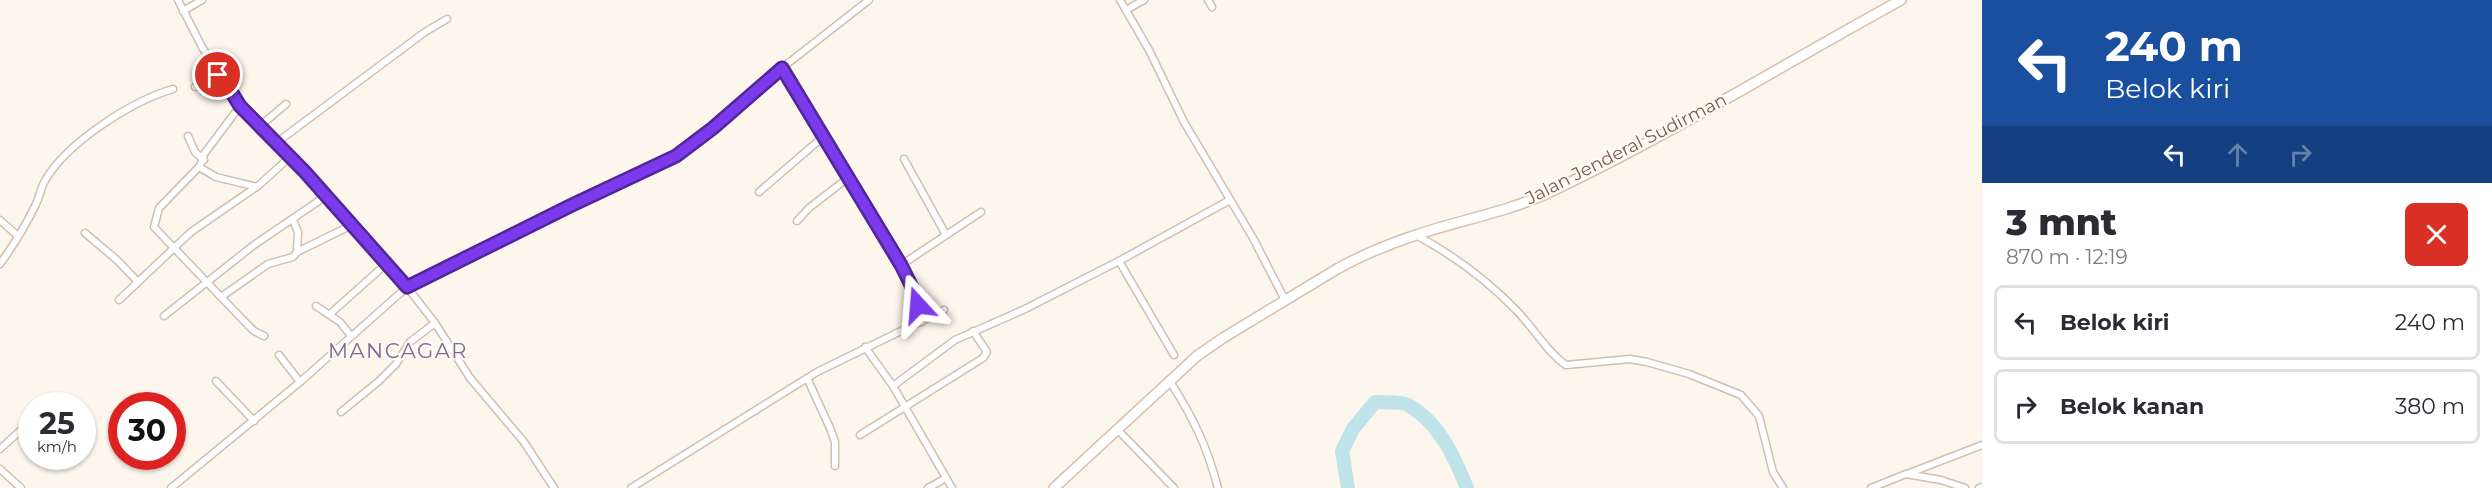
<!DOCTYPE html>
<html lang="id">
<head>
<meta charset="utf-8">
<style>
  body { margin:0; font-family:Montserrat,sans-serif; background:#f7f7f7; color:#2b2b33; height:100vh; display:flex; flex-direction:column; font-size:22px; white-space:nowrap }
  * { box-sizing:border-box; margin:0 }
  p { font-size:20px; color:#7c7c81 }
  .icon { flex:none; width:33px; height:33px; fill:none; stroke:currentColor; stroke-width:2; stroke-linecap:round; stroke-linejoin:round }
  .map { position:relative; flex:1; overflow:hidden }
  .details { display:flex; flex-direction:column; background:#fff; width:510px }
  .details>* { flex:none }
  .banner { background:#1a4fa0; color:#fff; overflow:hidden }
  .speed { position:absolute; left:18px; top:392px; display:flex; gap:12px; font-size:30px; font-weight:700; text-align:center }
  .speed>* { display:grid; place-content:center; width:78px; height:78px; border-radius:50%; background:#fff; box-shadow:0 2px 4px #0004; line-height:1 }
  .speed small { font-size:15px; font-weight:400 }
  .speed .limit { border:9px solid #d22; background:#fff; color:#111 }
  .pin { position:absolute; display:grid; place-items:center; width:51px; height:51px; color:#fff; margin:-26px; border:3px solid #fff; border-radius:50%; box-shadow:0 2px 6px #0007 }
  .me { position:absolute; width:66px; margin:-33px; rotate:341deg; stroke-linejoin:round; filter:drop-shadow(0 0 4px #0008) }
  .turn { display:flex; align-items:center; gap:21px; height:126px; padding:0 24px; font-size:27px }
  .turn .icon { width:78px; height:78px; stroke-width:2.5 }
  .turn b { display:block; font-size:42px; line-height:51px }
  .lanes { display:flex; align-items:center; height:57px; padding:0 24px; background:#0003; justify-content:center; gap:30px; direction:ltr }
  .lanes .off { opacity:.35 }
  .round { display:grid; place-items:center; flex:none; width:63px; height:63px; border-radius:9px; background:#f7f7f7 }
  .head { display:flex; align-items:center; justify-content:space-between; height:102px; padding:0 24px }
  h1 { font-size:36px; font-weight:800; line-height:45px }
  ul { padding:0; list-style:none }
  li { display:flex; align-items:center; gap:18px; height:75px; margin:0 12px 9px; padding:0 12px; border:3px solid #e1e1e2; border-radius:9px }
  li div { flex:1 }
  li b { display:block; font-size:22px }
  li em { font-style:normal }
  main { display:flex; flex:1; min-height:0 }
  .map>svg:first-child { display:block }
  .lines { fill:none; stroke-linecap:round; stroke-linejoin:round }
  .river { stroke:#bfe3e8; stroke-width:14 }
  .minor-casing { stroke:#d1beb0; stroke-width:9 }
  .secondary-casing { stroke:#d6c0b0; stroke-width:12 }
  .minor { stroke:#fff; stroke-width:6 }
  .secondary { stroke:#fff; stroke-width:9 }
  .route-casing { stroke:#51269a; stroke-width:15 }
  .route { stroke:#7c3aed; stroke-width:10 }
  .labels { text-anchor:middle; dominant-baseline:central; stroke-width:4.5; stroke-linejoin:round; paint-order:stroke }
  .street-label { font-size:18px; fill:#7a5c4d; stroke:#fffaf3 }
  .quarter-label { font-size:21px; letter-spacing:1.5px; fill:#846695; stroke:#fffaf3 }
</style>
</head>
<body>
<main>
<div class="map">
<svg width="1982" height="488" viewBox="0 0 1982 488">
  <rect width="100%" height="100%" fill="#fdf6ec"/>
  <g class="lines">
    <path class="river" d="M1348,488L1342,451L1353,429L1375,402C1384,403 1400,401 1408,405C1439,422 1455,458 1467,488"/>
    <g class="minor-casing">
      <g id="minor">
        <polyline points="178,0 202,47 240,106 305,172 407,287 435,323 470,378 524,442 554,488"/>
        <polyline points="1120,0 1149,50 1184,122 1253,238 1285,300"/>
        <polyline points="1208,0 1212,7"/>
        <polyline points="1126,10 1144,0"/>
        <polyline points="183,11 202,0"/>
        <polyline points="782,68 901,265 913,289 922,322"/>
        <polyline points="195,87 211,81 219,72"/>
        <polyline points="240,106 204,154 200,166 159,208 154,227 244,321 254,331 264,336"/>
        <polyline points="260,126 286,104"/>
        <polyline points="188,136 195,152 204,160"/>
        <polyline points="276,143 425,32 447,19"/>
        <polyline points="904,159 946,235"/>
        <polyline points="199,167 216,177 257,187"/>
        <polyline points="759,192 824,136"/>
        <polyline points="0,220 18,236"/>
        <polyline points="293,220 298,232 297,252"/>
        <polyline points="797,221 809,208 849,177"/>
        <polyline points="85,233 117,260 138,282"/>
        <path d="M1416,235C1453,255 1487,280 1516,310C1533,327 1547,352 1566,365L1630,359L1647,362L1689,374L1741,395L1759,416L1773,472L1783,488"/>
        <path d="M0,264C13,246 26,225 36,204C40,196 41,186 46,179C68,142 132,101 173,89"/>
        <polyline points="901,265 981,212"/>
        <polyline points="221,297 268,264 293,257 297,252 352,225"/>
        <polyline points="119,300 191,232 259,185 290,157"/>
        <polyline points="316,306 340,322 351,336"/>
        <polyline points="330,314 386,264"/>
        <polyline points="164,316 254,245 326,196"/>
        <polyline points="865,347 893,386 952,488"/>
        <polyline points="279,355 300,382"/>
        <polyline points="1174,355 1119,261 1230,200"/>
        <polyline points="807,378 830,428 835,442 835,466"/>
        <path d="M1169,380C1193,417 1207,446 1218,488"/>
        <polyline points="216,381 254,421"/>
        <polyline points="893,386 955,340 1025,309 1119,261"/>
        <polyline points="341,412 379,381 396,364 410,342 435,323"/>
        <polyline points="1117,429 1174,488"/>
        <polyline points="860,435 983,358 987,352 973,331"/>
        <polyline points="0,449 32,420"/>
        <polyline points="0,469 21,488"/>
        <polyline points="1907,474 1982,445"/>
        <polyline points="171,488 300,382 407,287 571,205 676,156 713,128 782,68 869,0"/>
        <polyline points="631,488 817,372 944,310"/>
        <polyline points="928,488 946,478"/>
        <polyline points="1871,488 1906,474 1941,480 1965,488"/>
        <polyline points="1979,488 1982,487"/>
      </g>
    </g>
    <g class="secondary-casing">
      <path id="secondary" d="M1054,488L1197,356L1223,338L1337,269C1362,255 1389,244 1416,235C1460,220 1508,212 1550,192C1670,135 1784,64 1901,0"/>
    </g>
    <use href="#minor" class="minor"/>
    <use href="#secondary" class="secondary"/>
  </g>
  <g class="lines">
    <g class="route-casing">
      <polyline id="route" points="218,75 219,72 240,106 305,172 407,287 572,205 676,156 713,128 782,68 901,265 913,289 918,305"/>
    </g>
    <use href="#route" class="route"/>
  </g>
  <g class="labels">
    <g class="street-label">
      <text transform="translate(1626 149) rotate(-27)">Jalan Jenderal Sudirman</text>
    </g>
    <g class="quarter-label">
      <text x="398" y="350">MANCAGAR</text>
    </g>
  </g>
</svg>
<div class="speed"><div>25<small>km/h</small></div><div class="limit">30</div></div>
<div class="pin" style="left:218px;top:75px;background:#d93025"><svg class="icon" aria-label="arrive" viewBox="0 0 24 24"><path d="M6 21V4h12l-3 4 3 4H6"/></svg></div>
<svg class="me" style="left:918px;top:305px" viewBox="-20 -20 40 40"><path d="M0-17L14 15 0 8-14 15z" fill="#7c3aed" stroke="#fff" stroke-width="4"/></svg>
</div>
<section class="details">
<div class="banner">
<div class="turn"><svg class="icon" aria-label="left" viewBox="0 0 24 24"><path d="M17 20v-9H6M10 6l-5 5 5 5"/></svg><div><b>240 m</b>Belok kiri</div></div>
<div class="lanes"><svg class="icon" aria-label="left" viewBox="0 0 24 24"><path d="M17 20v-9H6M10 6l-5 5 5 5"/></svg><svg class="icon off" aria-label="ahead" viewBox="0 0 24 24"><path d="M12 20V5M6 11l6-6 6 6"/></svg><svg class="icon off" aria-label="right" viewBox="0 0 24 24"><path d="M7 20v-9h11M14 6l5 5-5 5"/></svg></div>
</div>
<div class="head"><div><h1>3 mnt</h1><p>870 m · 12:19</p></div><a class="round" style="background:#d93025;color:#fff"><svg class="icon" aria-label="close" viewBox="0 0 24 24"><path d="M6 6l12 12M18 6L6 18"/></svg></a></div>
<ul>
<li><svg class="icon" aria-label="left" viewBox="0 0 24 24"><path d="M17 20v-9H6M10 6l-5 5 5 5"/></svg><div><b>Belok kiri</b></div><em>240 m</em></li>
<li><svg class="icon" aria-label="right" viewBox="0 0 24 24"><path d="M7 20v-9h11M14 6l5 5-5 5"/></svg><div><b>Belok kanan</b></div><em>380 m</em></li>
</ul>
</section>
</main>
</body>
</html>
